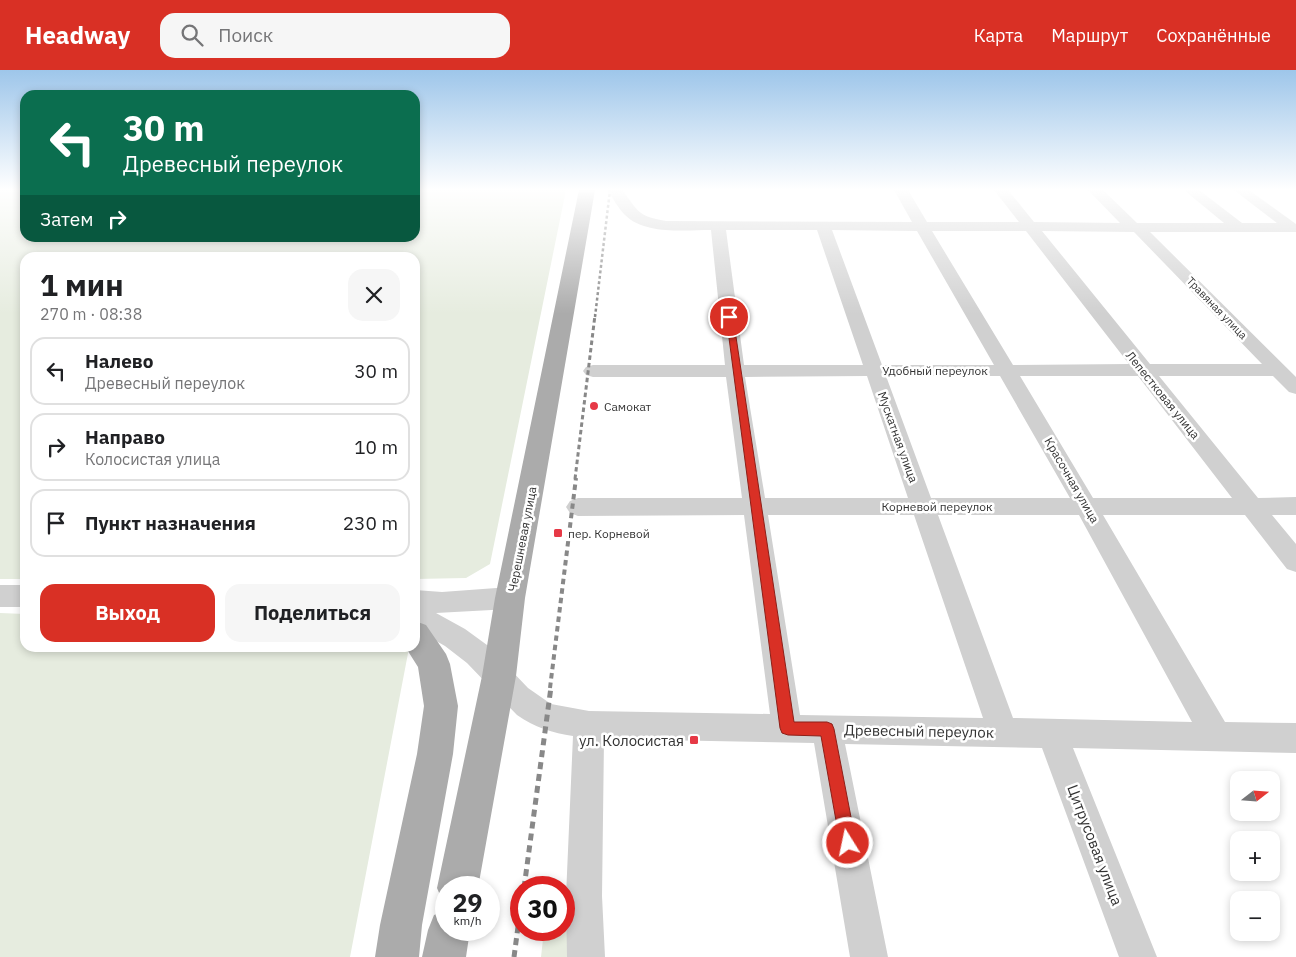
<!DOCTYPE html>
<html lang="ru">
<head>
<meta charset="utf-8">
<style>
  body { margin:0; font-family:"IBM Plex Sans",sans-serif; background:#f6f6f6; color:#202124; height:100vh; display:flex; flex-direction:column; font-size:19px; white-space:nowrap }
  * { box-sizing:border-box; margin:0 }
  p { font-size:16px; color:#757577 }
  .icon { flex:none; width:28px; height:28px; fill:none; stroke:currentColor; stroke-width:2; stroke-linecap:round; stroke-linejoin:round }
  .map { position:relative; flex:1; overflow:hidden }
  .drawer { position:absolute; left:20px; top:182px; width:400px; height:400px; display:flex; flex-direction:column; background:#fff; border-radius:15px; box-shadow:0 2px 8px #0003 }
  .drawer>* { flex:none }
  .top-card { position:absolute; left:20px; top:20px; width:400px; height:152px; border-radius:15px; box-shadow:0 2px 8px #0003; background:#0b6e4f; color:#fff; overflow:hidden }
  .needle { width:32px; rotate:73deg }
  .fabs { position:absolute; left:1230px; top:701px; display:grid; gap:10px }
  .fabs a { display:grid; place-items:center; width:50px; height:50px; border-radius:10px; background:#fff; box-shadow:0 2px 8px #0003; font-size:25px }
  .speed { position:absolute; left:435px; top:806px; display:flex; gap:10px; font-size:25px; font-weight:700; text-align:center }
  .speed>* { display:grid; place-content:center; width:65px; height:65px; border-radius:50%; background:#fff; box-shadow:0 2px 8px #0003; line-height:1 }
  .speed small { font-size:12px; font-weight:400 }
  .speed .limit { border:8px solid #d22; background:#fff; color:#111 }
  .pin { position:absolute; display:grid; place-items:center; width:42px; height:42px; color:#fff; margin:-21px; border:2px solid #fff; border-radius:50%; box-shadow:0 1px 5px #0007 }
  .me { position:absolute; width:55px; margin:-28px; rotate:350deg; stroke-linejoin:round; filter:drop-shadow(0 0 4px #0008) }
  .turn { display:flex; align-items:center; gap:18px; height:105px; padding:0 20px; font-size:22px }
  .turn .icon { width:65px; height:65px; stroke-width:2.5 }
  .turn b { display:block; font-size:35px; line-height:42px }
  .then { display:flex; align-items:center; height:48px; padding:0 20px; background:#0003; gap:10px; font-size:19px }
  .round { display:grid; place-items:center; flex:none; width:52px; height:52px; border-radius:15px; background:#f6f6f6 }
  .overview { display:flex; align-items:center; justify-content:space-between; height:85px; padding:0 20px }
  h1 { font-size:30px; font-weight:700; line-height:38px }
  .primary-button { display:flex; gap:10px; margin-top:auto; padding:10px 20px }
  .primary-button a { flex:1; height:58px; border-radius:15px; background:#d93025; color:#fff; font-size:20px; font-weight:700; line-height:58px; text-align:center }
  .primary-button a+a { background:#f6f6f6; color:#202124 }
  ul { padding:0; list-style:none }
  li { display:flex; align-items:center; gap:15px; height:68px; margin:0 10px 8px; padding:0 10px; border:2px solid #e0e0e0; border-radius:15px }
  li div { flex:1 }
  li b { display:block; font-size:19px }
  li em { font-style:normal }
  header { display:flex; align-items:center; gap:30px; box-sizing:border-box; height:70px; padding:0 25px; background:#d93025; color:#fff }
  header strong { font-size:24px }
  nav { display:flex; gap:28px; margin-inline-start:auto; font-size:18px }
  .search { width:350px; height:45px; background:#f6f6f6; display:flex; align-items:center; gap:12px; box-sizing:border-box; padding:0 18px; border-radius:15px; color:#757577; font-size:19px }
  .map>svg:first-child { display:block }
  .green { fill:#e6ecdf }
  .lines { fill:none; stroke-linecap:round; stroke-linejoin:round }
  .minor { fill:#d0d0d0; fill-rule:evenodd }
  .major { fill:#ababab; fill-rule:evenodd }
  .rail-far3 { stroke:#888; stroke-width:2.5; stroke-dasharray:3 2.5; stroke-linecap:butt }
  .rail-far2 { stroke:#888; stroke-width:3; stroke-dasharray:4.5 3; stroke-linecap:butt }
  .rail-far1 { stroke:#888; stroke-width:4; stroke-dasharray:5.5 4; stroke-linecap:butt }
  .rail { stroke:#888; stroke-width:5; stroke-dasharray:7 5; stroke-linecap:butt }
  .route { fill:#d93025; stroke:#8d1f18 }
  .poi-dot { fill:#e63946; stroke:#fff; stroke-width:2 }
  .labels { text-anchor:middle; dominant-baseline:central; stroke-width:5; stroke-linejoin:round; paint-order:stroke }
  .far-street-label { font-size:11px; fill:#333; stroke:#fff }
  .street-label { font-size:12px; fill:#333; stroke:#fff }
  .poi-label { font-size:12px; fill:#333; stroke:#fff; text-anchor:start }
  .near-street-label { font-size:15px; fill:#333; stroke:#fff }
  .near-poi-label { font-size:15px; fill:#333; stroke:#fff; text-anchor:end }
</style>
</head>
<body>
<header>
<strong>Headway</strong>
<div class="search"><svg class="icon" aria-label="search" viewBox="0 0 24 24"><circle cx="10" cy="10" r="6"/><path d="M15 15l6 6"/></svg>Поиск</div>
<nav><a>Карта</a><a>Маршрут</a><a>Сохранённые</a></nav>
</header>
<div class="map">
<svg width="1296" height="887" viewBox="0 0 1296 887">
  <rect width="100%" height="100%" fill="#fff"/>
  <g class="green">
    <polygon points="0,120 25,120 25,168 415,168 415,120 566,120 490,494 466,508 415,509 415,188 25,188 25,509 0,509"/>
    <polygon points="0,543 25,544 25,578 409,578 350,887 0,887"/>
    <polygon points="597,832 594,887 541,887 544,860 564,860 564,833"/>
  </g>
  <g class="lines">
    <g class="minor">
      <path d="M607,120H622C639,141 636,146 666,151L912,152L894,120H908L927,152H1019L994,120H1008L1034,152L1120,153L1088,120H1103L1137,153H1224L1184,120H1199L1242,153H1277L1234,120H1249L1296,154V162H1150L1296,307V324L1289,322L1273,306H1159L1258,428L1296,427V445H1272L1296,474V502L1287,499L1245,445H1103L1225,652L1296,653V683L1073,678L1157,887H1119L1042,678L845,674L888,887H850L814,673L604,669L602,826L605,887H567L566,826L573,666C553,663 534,657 517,645L467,593L445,576L415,559V520L442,522L510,517L519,520L523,528L519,536L510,539L436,543L465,559L487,575L528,618L551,634L589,641L770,644L744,445L578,446L570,443L566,437L570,431L578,428H742L726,307H593L586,305L583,301L586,297L593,295H725L711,160C685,160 645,165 625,145C618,138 613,128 607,120ZM726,160H817L863,295H744ZM832,160L917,161L994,295H882ZM932,161H1026L1129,294L1013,295ZM1042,161L1134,162L1262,294H1150ZM867,306L908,428H765L745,307ZM886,306H1000L1070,428H931ZM1020,306H1138L1232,428H1093ZM768,445H914L983,648L800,645ZM938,445H1079L1192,652L1013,648Z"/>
      <rect x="0" y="515" width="25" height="22"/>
    </g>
    <g class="major">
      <polygon points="579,120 595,120 525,528 516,606 478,818 446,818 446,834 443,832 437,818 482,606 495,528"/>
      <polygon points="415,551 426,555 446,584 450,594 458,636 453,684 422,855 419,887 375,887 380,855 417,684 424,636 418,597 406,578 415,578"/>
      <polygon points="446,840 446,860 470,860 466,887 422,887 428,860 434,845"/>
    </g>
    <polyline class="rail-far3" points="595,247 610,120"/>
    <polyline class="rail-far2" points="575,409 595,245"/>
    <polyline class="rail-far1" points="550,618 576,408"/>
    <g class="rail">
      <polyline points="524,818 551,617"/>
      <polyline points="514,887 521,834"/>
    </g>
  </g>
  <linearGradient id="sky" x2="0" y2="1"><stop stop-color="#9ec6ea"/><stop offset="0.49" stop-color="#fff"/><stop offset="1" stop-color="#fff" stop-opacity="0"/></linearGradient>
  <rect width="1296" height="244" fill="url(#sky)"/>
  <polygon class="route" points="726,245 733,247 794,652 827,652 832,654 834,659 856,773 854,779 848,781 842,779 840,773 821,666 788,665 782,663 780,658"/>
  <g class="poi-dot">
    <circle cx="594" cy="336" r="5"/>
    <rect x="553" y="458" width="10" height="10" rx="2.5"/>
    <rect x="689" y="665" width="10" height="10" rx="2.5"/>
  </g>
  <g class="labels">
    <g class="far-street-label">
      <text transform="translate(1217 238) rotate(46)">Травяная улица</text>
    </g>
    <g class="street-label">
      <text x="935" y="300">Удобный переулок</text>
      <text transform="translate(1163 325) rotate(51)">Лепестковая улица</text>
      <text transform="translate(898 367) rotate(70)">Мускатная улица</text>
      <text transform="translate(1072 410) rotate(60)">Красочная улица</text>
      <text x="937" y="436">Корневой переулок</text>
      <text transform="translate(522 469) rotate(-79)">Черешневая улица</text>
    </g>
    <g class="poi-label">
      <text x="604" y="336">Самокат</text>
      <text x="568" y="463">пер. Корневой</text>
    </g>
    <g class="near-street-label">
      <text transform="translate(919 661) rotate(1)">Древесный переулок</text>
      <text transform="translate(1095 775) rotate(69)">Цитрусовая улица</text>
    </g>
    <g class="near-poi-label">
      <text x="684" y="670">ул. Колосистая</text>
    </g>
  </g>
</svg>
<div class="fabs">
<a><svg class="needle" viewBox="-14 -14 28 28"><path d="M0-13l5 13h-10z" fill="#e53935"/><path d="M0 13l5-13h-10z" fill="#757577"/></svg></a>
<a>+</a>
<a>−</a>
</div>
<div class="speed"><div>29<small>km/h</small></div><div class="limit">30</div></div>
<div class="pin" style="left:729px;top:247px;background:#d93025"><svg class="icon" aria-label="arrive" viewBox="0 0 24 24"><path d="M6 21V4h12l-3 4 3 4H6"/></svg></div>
<svg class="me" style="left:848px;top:773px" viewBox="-20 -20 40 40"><circle r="17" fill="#d93025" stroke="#fff" stroke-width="3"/><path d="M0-11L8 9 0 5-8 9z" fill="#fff"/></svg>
<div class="top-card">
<div class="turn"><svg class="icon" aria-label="left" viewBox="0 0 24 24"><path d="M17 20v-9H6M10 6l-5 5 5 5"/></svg><div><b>30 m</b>Древесный переулок</div></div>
<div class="then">Затем<svg class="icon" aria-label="right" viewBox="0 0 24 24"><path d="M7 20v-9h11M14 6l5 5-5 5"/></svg></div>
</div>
<section class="drawer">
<div class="overview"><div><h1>1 мин</h1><p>270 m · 08:38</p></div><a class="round"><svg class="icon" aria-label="close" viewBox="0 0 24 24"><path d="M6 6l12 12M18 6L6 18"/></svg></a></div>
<ul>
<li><svg class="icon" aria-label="left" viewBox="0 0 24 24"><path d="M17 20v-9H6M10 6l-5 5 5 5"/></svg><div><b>Налево</b><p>Древесный переулок</p></div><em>30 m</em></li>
<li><svg class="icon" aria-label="right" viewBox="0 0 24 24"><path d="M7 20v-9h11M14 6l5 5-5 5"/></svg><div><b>Направо</b><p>Колосистая улица</p></div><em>10 m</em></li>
<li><svg class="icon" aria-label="arrive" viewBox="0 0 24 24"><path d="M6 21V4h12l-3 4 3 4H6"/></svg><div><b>Пункт назначения</b></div><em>230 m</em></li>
</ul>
<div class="primary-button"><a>Выход</a><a>Поделиться</a></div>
</section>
</div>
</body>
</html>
